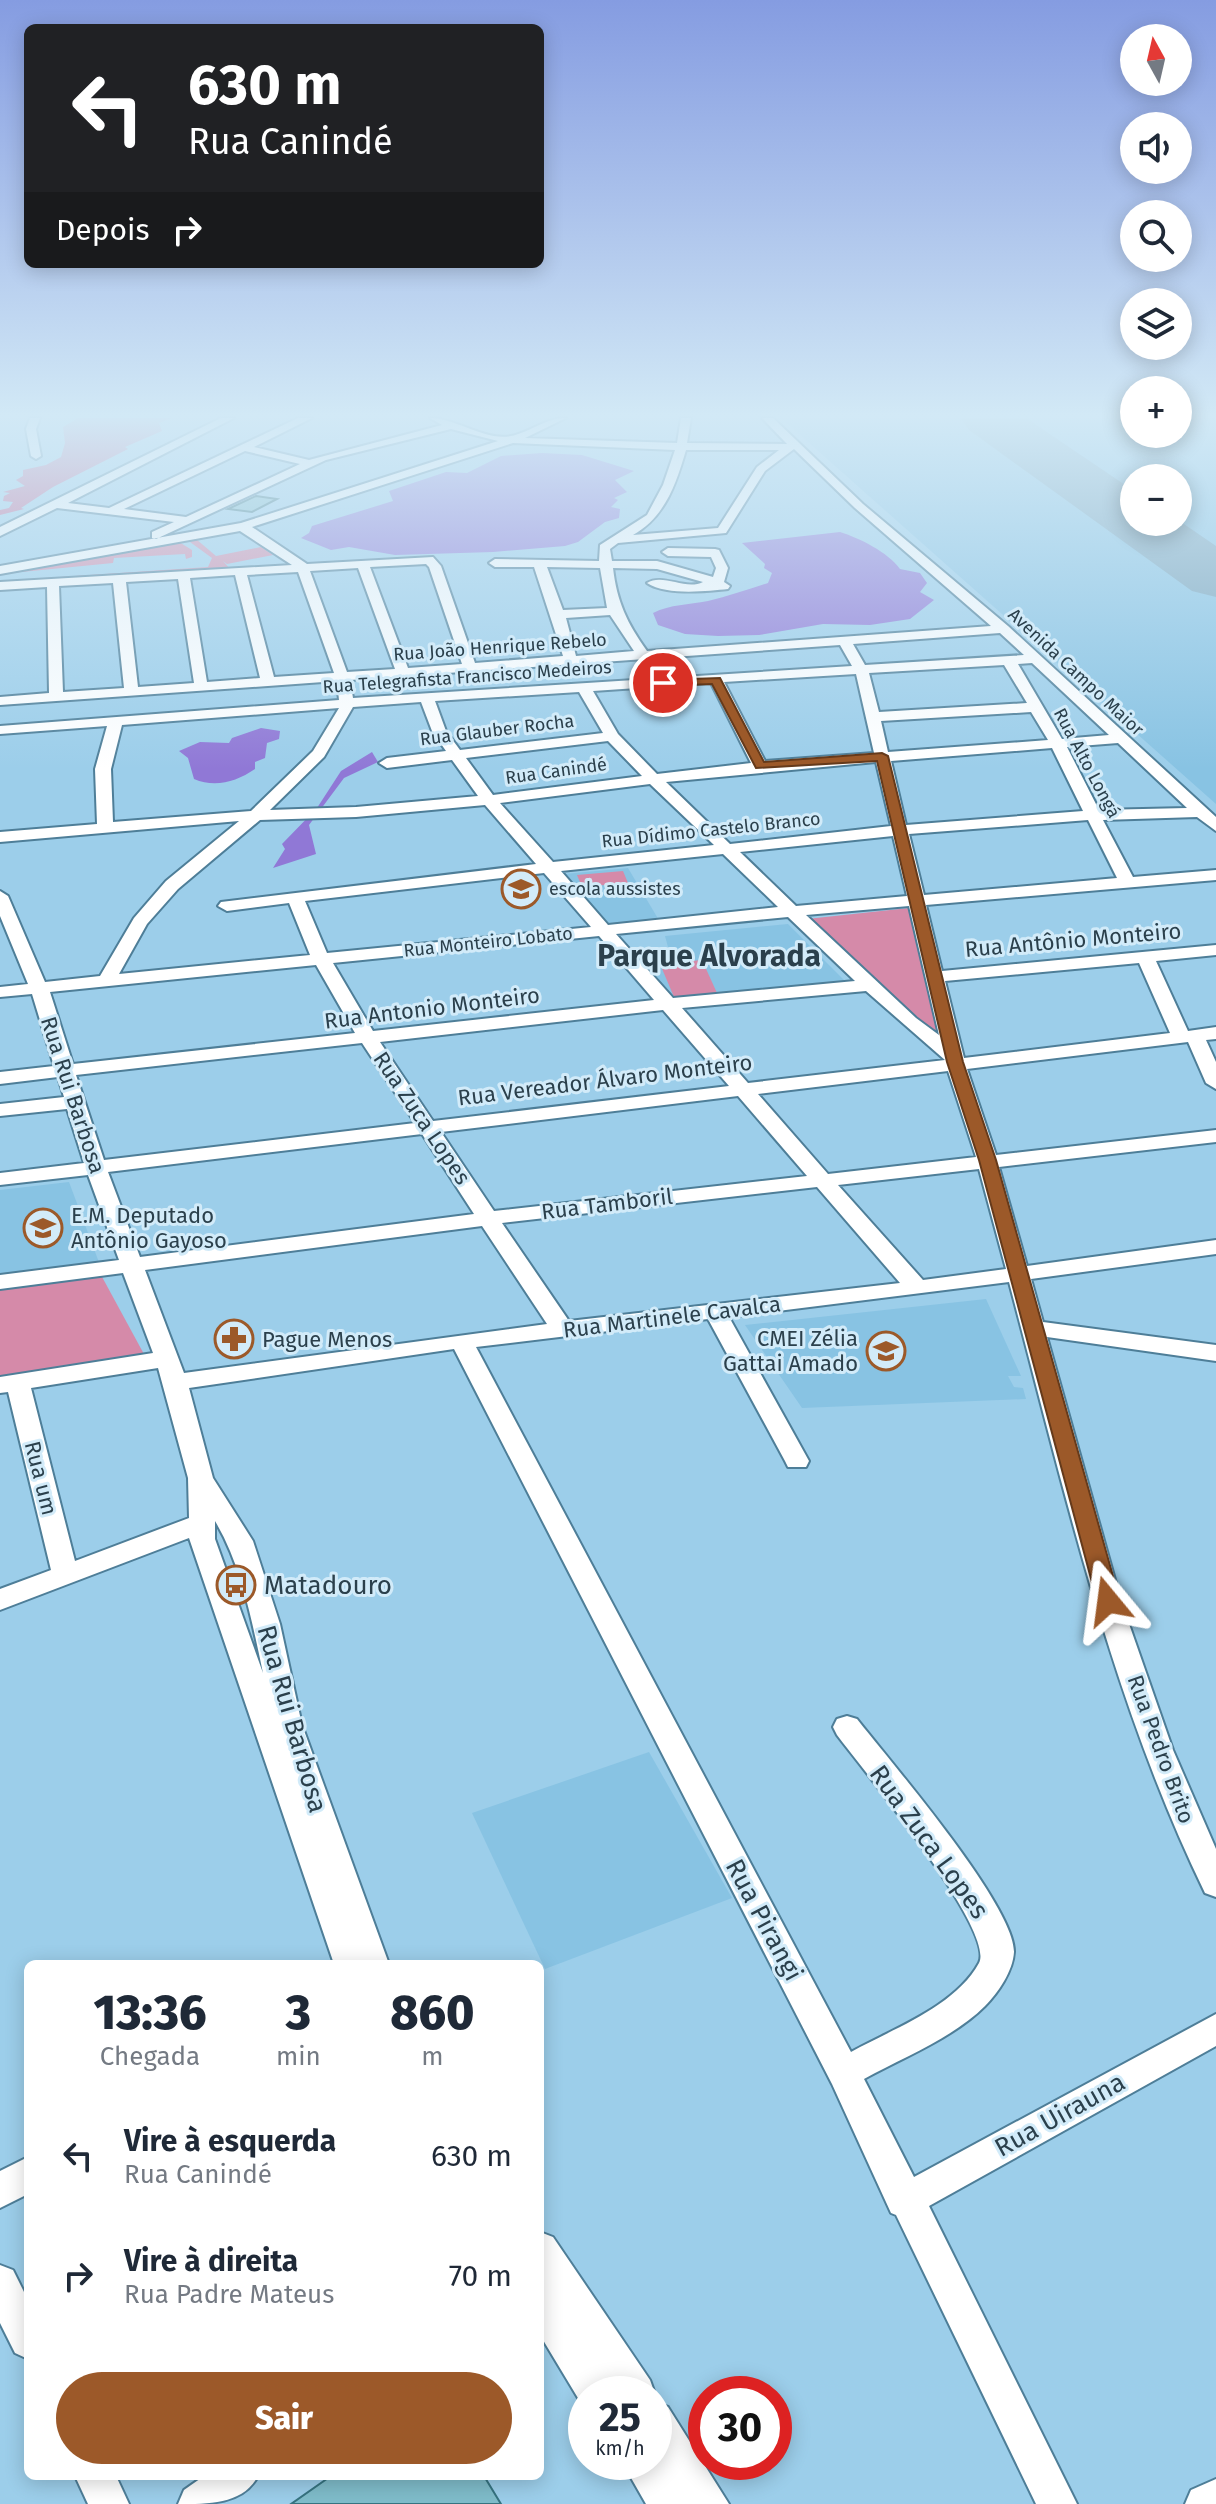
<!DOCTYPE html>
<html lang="pt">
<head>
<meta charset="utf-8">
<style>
  body { margin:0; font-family:"Fira Sans",sans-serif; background:#f2f2f3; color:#1f2937; height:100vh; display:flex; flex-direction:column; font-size:30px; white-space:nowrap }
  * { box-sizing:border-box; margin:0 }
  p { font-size:26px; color:#747a83 }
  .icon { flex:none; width:44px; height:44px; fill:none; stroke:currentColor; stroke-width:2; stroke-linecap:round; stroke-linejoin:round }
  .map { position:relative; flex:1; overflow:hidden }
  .panel { position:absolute; left:24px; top:1960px; width:520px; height:520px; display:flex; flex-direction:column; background:#fff; border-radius:12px; box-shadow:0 4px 20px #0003 }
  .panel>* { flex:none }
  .hud { position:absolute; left:24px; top:24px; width:520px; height:244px; border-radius:12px; box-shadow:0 4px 20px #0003; background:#202124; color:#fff; overflow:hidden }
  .needle { width:52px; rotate:352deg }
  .controls { position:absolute; left:1120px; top:24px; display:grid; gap:16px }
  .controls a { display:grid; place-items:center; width:72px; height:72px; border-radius:50%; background:#fff; box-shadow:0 4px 20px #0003; font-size:40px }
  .speed { position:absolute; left:568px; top:2376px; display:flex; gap:16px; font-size:40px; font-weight:700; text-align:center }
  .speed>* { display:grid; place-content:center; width:104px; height:104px; border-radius:50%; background:#fff; box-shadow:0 4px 20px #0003; line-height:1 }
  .speed small { font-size:20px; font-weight:400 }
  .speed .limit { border:12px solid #d22; background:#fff; color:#111 }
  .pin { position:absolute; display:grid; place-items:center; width:68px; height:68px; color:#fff; margin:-34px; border:4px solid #fff; border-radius:50%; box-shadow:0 2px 8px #0007 }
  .me { position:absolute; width:88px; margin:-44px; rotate:344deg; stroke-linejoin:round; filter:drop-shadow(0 0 6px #0008) }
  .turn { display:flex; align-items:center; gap:28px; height:168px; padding:0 32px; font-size:36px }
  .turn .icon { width:104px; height:104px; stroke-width:2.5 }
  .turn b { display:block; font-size:56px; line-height:68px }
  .then { display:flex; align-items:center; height:76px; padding:0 32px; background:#0003; gap:16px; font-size:30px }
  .eta { display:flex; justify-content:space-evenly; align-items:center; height:136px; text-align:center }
  .eta b { font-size:48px; font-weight:800; line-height:56px }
  .action { display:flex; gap:16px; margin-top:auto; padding:16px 32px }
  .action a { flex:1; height:92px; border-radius:48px; background:#9c5929; color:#fff; font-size:32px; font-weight:800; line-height:92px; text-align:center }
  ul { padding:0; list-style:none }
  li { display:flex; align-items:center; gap:24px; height:120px; padding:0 32px }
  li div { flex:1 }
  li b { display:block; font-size:30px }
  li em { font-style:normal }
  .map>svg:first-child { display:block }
  .built { fill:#88c3e3; fill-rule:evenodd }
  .green { fill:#d58aa9 }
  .forest { fill:#c86290 }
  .water { fill:#9078d6 }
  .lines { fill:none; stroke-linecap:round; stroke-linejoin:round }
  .runway { fill:#79a2b9; fill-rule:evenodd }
  .building { fill:#7fbcca; stroke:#367380; stroke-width:2 }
  .minor-casing { stroke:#4e7e98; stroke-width:4 }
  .minor { fill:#fff; fill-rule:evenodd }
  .route { fill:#9c5929; stroke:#653a1b; stroke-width:2 }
  .labels { text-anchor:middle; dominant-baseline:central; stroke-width:6; stroke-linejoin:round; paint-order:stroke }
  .far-street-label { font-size:18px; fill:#2b404c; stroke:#d2ebf9 }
  .far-poi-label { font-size:18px; fill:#2b404c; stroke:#d2ebf9; text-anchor:start }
  .street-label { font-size:22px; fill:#2b404c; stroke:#d2ebf9 }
  .poi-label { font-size:22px; fill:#2b404c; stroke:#d2ebf9; text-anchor:start }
  .near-poi-label { font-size:26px; fill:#2b404c; stroke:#d2ebf9; text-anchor:start }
  .near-street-label { font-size:26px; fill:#2b404c; stroke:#d2ebf9 }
  .district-label { font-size:30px; font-weight:bold; fill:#2b404c; stroke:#d2ebf9 }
</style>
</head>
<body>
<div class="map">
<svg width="1216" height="2504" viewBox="0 0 1216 2504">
  <rect width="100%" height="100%" fill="#9cceea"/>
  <g class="built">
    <path d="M781,418H1134V434H1178V418H1216V804ZM1134,478H1178V522H1134Z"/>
    <polygon points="628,868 660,922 611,927 564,874"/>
    <polygon points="788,924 847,983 672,1000 643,961 671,958 665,936"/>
    <polygon points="69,1182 100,1265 0,1277 0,1190"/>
    <polygon points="986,1299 1021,1376 1008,1376 1014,1387 1023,1388 1026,1399 802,1408 745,1325"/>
    <polygon points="649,1752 732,1898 545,1969 472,1813"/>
  </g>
  <g class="green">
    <polygon points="196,539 216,556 261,547 273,555 227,564 223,561 231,570 0,585 1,581 208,567 212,558 190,542"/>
    <polygon points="179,542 192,550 192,557 186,559 185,554 114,558 113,563 1,574"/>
    <polygon points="623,871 628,883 582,887 577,875"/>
    <polygon points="909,908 943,1045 807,919"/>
    <polygon points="702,960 717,993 674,997 660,964"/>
    <polygon points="101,1275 145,1356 0,1376 0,1290"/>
  </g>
  <polygon class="forest" points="78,418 172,418 159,423 162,431 125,447 128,449 53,487 21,508 24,509 0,515 0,510 9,508 13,502 3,501 4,496 10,493 3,492 25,486 16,480 23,476 23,470 46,465 61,457 65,443 63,427"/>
  <g class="water">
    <polygon points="542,453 582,455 634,471 615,480 627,492 614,498 618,500 611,507 620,509 619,518 605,522 578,542 565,546 493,552 395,555 349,547 331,550 301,538 309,533 312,526 393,501 389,491 446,472 467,473 501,456"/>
    <path d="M840,532C859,538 888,552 900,569L920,573L927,583L920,592L934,600L910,619L870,625L823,624L759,635L718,636L685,634L658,625L653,613C671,604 688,605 708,601C729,596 748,589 768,583L772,573L764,568L765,564L742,543Z"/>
    <path d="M261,728L280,731L279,739L267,743L265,758L255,762V769C236,782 215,788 194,779L188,758L179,751L200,742L229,743L232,738Z"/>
    <polygon points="372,752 378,762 344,778 309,825 316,854 273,868 285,849 282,844 317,808 341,771"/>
  </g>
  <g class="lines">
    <polygon class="runway" points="961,418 1026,418 1134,491 1134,522 1178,520 1216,546 1216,597 1192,591 969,430"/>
  </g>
  <g class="building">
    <polygon points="256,496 277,499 252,512 228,509"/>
    <polygon points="331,2476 484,2476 501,2504 291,2504"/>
  </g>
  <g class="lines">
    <g class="minor-casing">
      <g id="minor">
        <polygon points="30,418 40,418 36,429 41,456 36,459 31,456 26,429"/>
        <path d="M221,418H234L68,503L109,508L298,418H312L254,447L309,460L442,425L430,418C456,418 484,441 511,436C531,432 545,418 566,418L525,438L677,443L681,418H691L687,443L787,444L762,418H773L863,504L1008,626L1216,817V831L1197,817L1103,820L1133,877L1216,870V880L926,905L942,971L1216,945V955L1156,961L1188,1031L1216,1027V1039L1206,1040L1216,1062V1089L1206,1083L1188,1042L967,1069L996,1155L1216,1130V1142L999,1167L1027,1266L1216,1240V1254L1031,1279L1043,1322L1216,1345V1361L1047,1337L1121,1601L1173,1750L1216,1849V1897L1205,1893C1111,1700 1064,1488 1009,1282L729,1317L809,1461L806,1467H788L785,1461L708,1319L476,1347L851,2052C892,2029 955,2007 979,1963C996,1931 862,1768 837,1735L833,1727L837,1719L847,1716L857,1719C890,1761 1015,1906 1014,1952C1013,1971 998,1993 985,2006C953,2038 904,2057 864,2079L914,2177L1216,2014V2046L929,2206L1077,2504H1036L896,2215L891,2213L832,2084L454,1349L189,1388L213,1478L253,1541L280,1624L302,1725L389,1964H334L189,1538L0,1610V1589L51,1570L8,1392L0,1393V1377L153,1353L123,1273L0,1289V1275L119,1260L88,1175L0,1185V1173L84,1163L67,1109L0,1116V1104L64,1097L58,1077L0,1084V1072L54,1066L32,994L0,997V987L28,984L0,916V891L8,896L45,982L100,976L134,918L166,881L239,821L0,842V832L97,824L95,769L107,726L0,734V726L339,700L337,681L0,705V697L49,693L47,587L0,590V582L292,565L240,531L0,574V566L241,523L498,441L451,429L326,460L156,539L152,538V532L174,522L57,508L0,536V527ZM513,443L675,450L663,485L647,515L600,545L599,561L495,559L489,563L495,567H534L563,656L475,663L441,566L433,557L307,564L252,527ZM794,449L855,508L991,626L647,651C627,623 617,602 613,568L657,569L703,582C686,591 663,573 647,583C667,596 707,591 728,589L730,586L724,582L728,568L719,550L715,549L668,548L662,552L668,556L711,557L716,568L713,577L657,561H612L610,549L618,543L726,533L765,471ZM686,450H779L757,467L718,528L633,535C665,517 676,484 686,450ZM245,451L300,464L186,517L124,509ZM426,564L429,567L462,664L408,668L370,567ZM547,567L600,568L607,608L563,610ZM358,568L395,669L347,672L310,571ZM298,572L334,673L274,677L247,575ZM235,575L260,678L207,682L190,578ZM178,579L194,683L138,687L126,582ZM113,583L124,688L63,692L59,586ZM610,615L634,651L576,656L566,618ZM1000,633L1024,655L865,665L853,644ZM840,645L852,666L353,698L350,680ZM1032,663L1109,735L1062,739L1018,664ZM1004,665L1027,703L879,712L869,673ZM856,674L874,753L765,761L724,682ZM711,683L751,763L657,774L618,734L593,691ZM579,692L603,733L460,750L446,731L435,701ZM421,702L432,731L446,751L387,758L379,763L387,768L452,760L478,796L356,807L270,810L324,757L353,707ZM339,708L313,751L251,811L113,822L111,769L122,725ZM1031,712L1048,740L888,752L881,721ZM608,741L642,776L493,795L466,758ZM1118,743L1187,808L1099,810L1067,747ZM1052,748L1083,811L906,825L891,761ZM876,762L891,826L730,844L666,782ZM650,784L714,845L553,862L500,803ZM485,805L536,864L221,902L218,906L227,911L289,903L310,955L119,974L147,924L178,889L260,820L356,817ZM1088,820L1117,878L924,895L909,834ZM893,836L907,896L796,906L740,852ZM723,854L778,907L608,925L561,871ZM544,873L591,927L327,953L305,901ZM909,906L939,1035L916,1018L806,915ZM788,917L855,981L673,998L616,934ZM599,936L654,1000L373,1031L333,963ZM1139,963L1170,1033L964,1058L945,981ZM316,965L355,1033L73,1064L50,992ZM866,991L945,1060L748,1083L682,1008ZM663,1010L729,1086L433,1121L380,1042ZM362,1043L415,1123L104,1160L76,1075ZM948,1071L976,1157L828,1174L758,1094ZM738,1096L807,1176L494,1211L441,1132ZM422,1134L474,1214L140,1257L108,1172ZM979,1169L1006,1269L923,1280L838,1185ZM817,1187L900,1283L569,1321L502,1223ZM482,1226L547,1324L184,1373L145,1270ZM158,1368L188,1478L189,1518L75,1561L31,1388ZM215,1521C242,1566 252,1622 263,1673L215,1539Z"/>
        <polygon points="28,2157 28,2194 0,2208 0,2171"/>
        <polygon points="540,2232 553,2237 650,2380 655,2394 654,2397 586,2394 584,2408 540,2335"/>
        <polygon points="0,2265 13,2270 28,2300 28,2359 15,2353 0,2323"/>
        <polygon points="654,2402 668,2407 729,2504 646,2504 622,2462 654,2462"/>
        <polygon points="75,2476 116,2476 129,2504 88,2504"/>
        <path d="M204,2476H258C243,2504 210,2504 178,2504L184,2490Z"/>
        <polygon points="1216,2479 1216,2504 1185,2504 1191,2490"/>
      </g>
    </g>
    <use href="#minor" class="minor"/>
  </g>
  <linearGradient id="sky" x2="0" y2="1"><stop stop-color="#859ce1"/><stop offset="0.54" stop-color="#d2e9f6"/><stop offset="1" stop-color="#d2e9f6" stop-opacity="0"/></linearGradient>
  <rect width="1216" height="769" fill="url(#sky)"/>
  <polygon class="route" points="720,678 764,762 882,753 888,756 963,1062 996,1160 1120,1601 1116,1607 1101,1607 1097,1601 979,1160 947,1062 877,761 756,768 712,684 663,686 658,683 663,680"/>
  <defs>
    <g id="school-ring" transform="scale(2)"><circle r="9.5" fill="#d2ebf9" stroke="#9c5929" stroke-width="1.5"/><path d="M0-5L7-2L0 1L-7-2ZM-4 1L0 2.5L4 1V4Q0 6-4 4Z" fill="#9c5929"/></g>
    <g id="pharmacy-ring" transform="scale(2)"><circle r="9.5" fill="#d2ebf9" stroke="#9c5929" stroke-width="1.5"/><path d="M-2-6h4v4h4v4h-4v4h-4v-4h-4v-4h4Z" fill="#9c5929"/></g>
    <g id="bus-ring" transform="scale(2)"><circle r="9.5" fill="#d2ebf9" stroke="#9c5929" stroke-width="1.5"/><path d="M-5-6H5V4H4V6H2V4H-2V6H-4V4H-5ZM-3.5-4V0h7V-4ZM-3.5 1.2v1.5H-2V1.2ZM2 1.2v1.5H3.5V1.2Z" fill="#9c5929"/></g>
  </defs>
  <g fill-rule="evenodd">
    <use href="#school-ring" x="521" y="889"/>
    <use href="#school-ring" x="43" y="1228"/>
    <use href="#pharmacy-ring" x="234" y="1339"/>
    <use href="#school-ring" x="886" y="1351"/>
    <use href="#bus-ring" x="236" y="1585"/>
  </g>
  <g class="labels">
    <g class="far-street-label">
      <text transform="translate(500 647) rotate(-4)">Rua João Henrique Rebelo</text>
      <text transform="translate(1076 672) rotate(43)">Avenida Campo Maior</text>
      <text transform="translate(467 677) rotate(-4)">Rua Telegrafista Francisco Medeiros</text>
      <text transform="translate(497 730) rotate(-7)">Rua Glauber Rocha</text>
      <text transform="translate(1087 763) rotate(62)">Rua Alto Longá</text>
      <text transform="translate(556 771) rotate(-8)">Rua Canindé</text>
      <text transform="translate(711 830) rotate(-6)">Rua Dídimo Castelo Branco</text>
      <text transform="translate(488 942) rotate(-6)">Rua Monteiro Lobato</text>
    </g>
    <g class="far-poi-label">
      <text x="549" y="889">escola aussistes</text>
    </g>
    <g class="street-label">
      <text transform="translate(1073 940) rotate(-5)">Rua Antônio Monteiro</text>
      <text transform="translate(432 1008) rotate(-7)">Rua Antonio Monteiro</text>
      <text transform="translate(605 1080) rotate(-7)">Rua Vereador Álvaro Monteiro</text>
      <text transform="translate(73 1095) rotate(72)">Rua Rui Barbosa</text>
      <text transform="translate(422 1118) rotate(56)">Rua Zuca Lopes</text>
      <text transform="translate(607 1204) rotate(-7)">Rua Tamboril</text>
      <text transform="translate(672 1317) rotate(-7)">Rua Martinele Cavalca</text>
      <text transform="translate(41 1478) rotate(76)">Rua um</text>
      <text transform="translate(1161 1749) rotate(70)">Rua Pedro Brito</text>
    </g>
    <g class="poi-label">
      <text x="71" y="1215">E.M. Deputado<tspan x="71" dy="25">Antônio Gayoso</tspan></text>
      <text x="858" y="1338" text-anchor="end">CMEI Zélia<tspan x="858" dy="25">Gattai Amado</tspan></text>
      <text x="262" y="1339">Pague Menos</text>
    </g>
    <g class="near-poi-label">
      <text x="264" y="1585">Matadouro</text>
    </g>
    <g class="near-street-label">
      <text transform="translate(292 1719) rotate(74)">Rua Rui Barbosa</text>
      <text transform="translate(929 1842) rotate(54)">Rua Zuca Lopes</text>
      <text transform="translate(764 1920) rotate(62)">Rua Pirangi</text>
      <text transform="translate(1060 2115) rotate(-29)">Rua Uirauna</text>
    </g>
    <g class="district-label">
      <text x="709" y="956">Parque Alvorada</text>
    </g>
  </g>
</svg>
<div class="controls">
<a><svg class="needle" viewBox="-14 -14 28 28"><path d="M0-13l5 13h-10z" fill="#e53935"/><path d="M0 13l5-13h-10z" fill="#747a83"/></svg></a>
<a><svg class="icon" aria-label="sound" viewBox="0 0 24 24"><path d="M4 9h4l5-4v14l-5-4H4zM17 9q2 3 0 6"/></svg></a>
<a><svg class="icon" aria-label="search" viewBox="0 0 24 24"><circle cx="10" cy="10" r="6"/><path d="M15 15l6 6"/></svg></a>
<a><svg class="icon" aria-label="layers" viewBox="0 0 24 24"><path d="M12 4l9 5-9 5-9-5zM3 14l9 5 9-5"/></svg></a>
<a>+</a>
<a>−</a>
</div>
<div class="speed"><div>25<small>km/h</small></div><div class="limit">30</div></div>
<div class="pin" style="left:663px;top:683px;background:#d93025"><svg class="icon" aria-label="arrive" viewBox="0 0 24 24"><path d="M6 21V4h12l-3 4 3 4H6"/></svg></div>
<svg class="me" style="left:1108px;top:1601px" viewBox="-20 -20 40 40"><path d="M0-17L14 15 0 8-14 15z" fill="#9c5929" stroke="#fff" stroke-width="4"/></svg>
<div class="hud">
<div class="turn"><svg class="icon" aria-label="left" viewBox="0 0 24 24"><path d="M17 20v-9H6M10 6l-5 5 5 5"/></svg><div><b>630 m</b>Rua Canindé</div></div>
<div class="then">Depois<svg class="icon" aria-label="right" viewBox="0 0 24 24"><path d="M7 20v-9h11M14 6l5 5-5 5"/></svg></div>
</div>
<section class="panel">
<div class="eta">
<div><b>13:36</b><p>Chegada</p></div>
<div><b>3</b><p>min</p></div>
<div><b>860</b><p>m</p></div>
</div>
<ul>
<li><svg class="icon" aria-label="left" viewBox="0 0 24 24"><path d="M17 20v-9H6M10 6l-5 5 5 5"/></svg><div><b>Vire à esquerda</b><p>Rua Canindé</p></div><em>630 m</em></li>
<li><svg class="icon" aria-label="right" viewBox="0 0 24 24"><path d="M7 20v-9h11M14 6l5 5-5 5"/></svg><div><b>Vire à direita</b><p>Rua Padre Mateus</p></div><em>70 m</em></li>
</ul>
<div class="action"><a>Sair</a></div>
</section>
</div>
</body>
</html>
